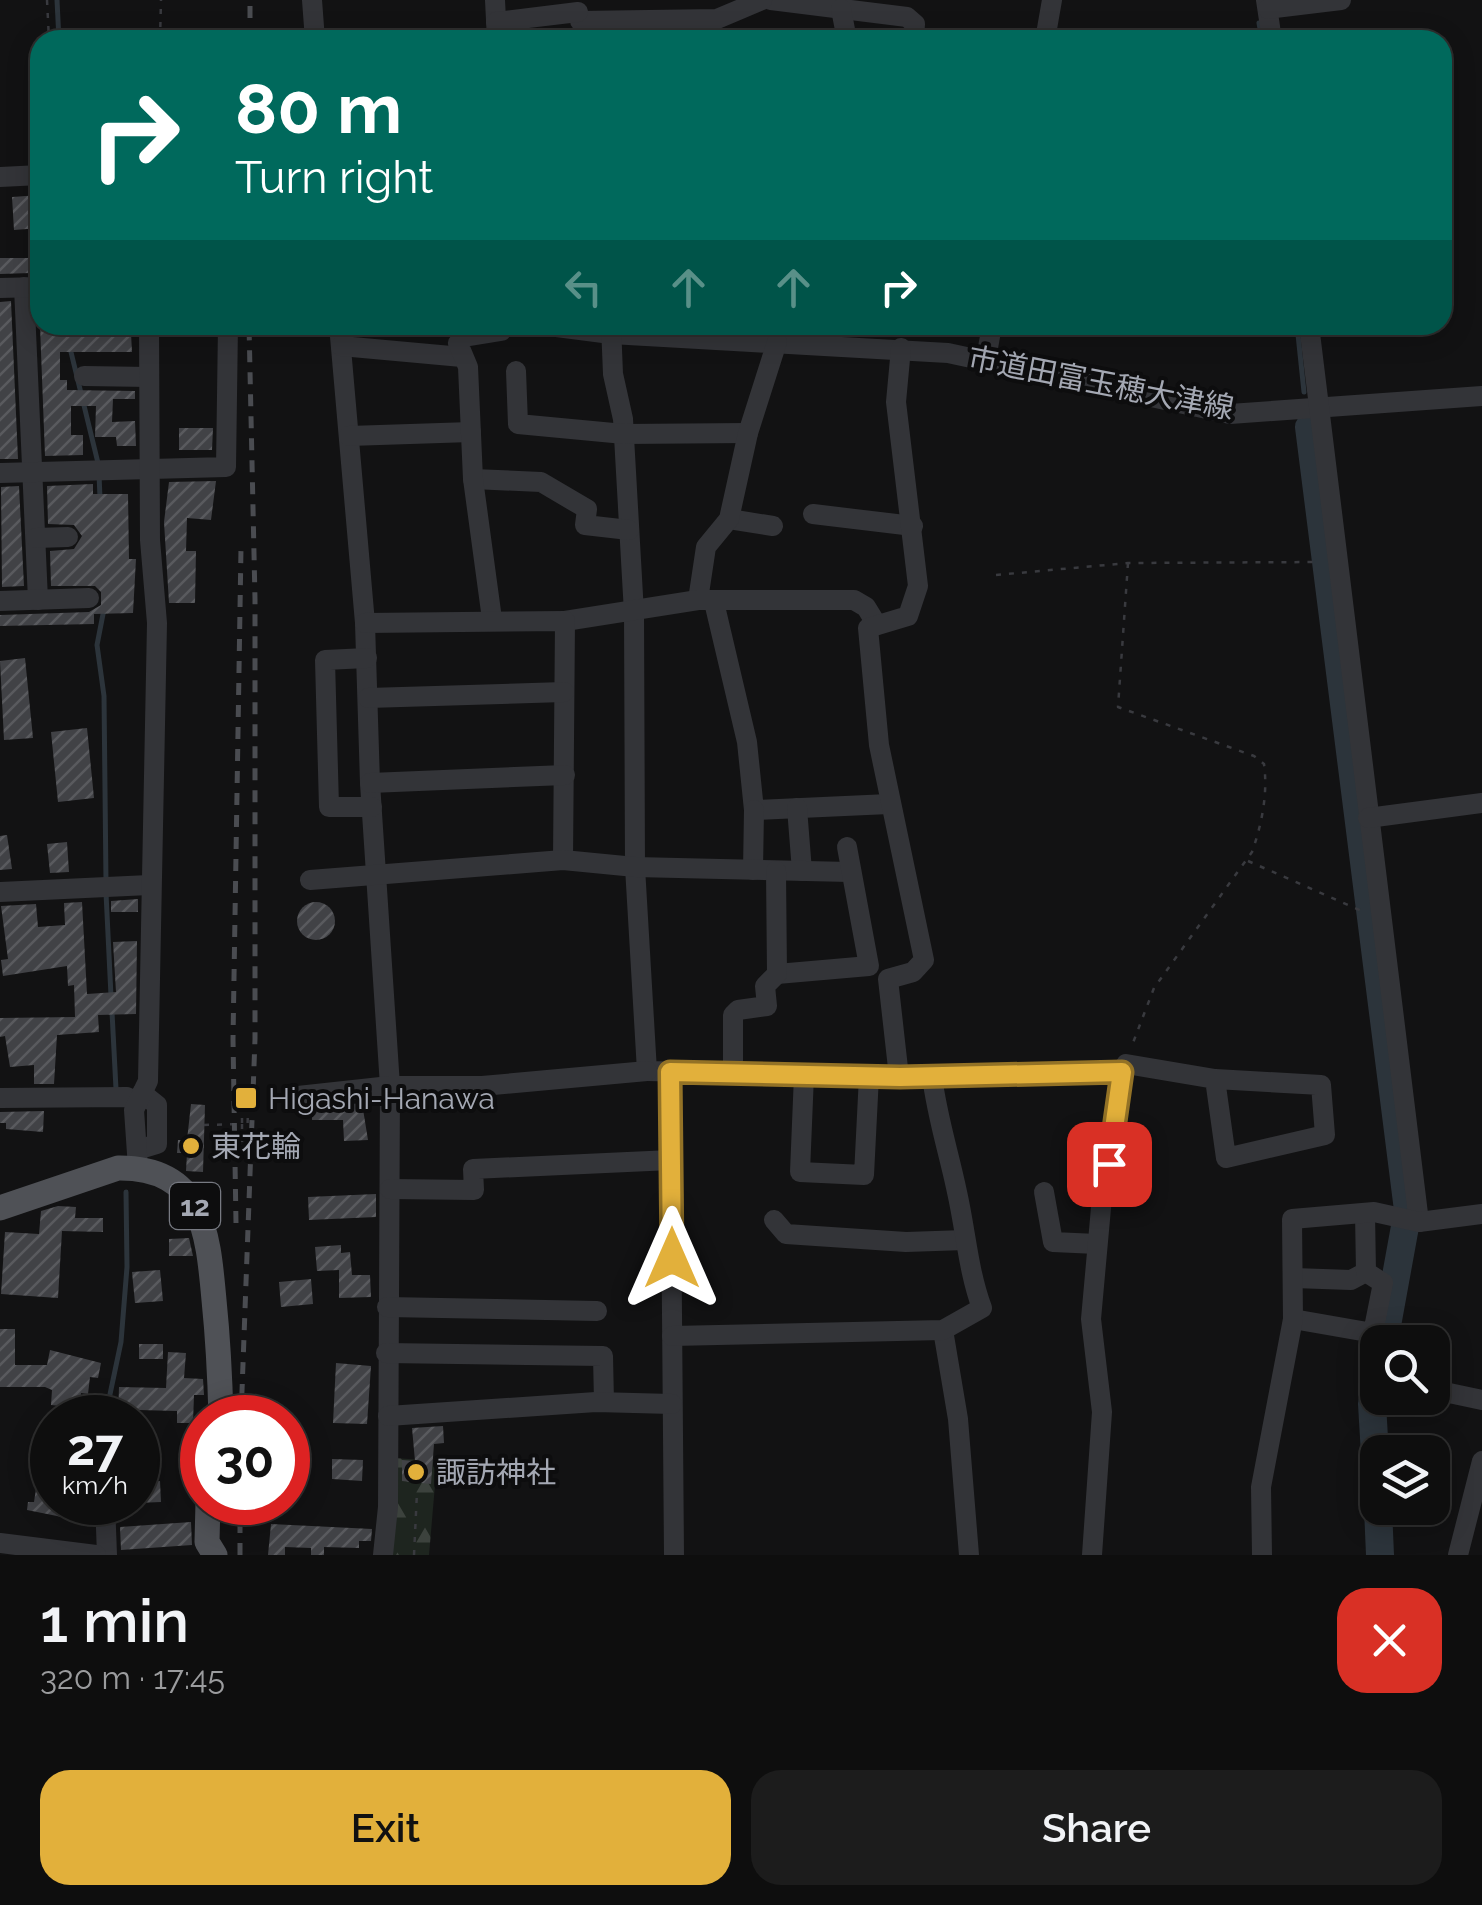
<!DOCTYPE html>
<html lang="en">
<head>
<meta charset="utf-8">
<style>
  body { margin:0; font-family:Raleway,"Noto Sans JP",sans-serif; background:#1c1c1c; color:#f1f3f6; height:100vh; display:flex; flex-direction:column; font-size:38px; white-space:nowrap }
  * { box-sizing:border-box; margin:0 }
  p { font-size:32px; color:#9b9c9e }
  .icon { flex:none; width:55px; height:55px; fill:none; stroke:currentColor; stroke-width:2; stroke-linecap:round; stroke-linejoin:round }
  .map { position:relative; height:1555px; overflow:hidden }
  .details { display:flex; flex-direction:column; background:#0e0e0e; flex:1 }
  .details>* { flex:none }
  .banner { position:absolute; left:30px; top:30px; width:1422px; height:305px; border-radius:30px; box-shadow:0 5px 25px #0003,0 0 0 2px #2e2e2e; background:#00695c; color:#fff; overflow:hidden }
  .tools { position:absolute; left:1360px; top:1325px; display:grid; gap:20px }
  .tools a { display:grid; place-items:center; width:90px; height:90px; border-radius:20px; background:#0e0e0e; box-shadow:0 5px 25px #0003,0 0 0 2px #2e2e2e; font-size:50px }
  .speed { position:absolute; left:30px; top:1395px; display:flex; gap:20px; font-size:50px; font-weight:700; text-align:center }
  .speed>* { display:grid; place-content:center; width:130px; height:130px; border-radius:50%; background:#0e0e0e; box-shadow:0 5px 25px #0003,0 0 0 2px #2e2e2e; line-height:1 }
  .speed small { font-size:25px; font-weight:400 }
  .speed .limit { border:15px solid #d22; background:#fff; color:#111 }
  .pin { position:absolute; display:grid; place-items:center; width:85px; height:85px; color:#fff; margin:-42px; border-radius:20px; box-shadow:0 5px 15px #0006 }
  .me { position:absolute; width:110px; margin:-55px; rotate:0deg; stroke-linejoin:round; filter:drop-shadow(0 0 8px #0008) }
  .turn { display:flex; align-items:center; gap:35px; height:210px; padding:0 40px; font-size:45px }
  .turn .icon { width:130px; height:130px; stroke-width:2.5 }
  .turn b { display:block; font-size:70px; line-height:85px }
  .lanes { display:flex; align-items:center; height:95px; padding:0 40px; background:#0003; justify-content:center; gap:50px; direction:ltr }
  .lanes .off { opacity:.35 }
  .round { display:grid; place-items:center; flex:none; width:105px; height:105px; border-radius:30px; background:#1c1c1c }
  .summary { display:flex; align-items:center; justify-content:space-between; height:170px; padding:0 40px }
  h1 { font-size:60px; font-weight:600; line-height:75px }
  .primary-button { display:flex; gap:20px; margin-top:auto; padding:20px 40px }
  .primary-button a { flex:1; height:115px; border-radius:30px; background:#e2b03b; color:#111; font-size:40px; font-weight:600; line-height:115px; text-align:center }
  .primary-button a+a { background:#1c1c1c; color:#f1f3f6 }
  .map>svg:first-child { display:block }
  .forest { fill:url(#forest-firs) }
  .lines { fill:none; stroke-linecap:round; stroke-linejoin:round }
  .stream { stroke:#2c343b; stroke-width:5 }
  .river { stroke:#2c343b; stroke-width:28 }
  .building { fill:url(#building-hatch) }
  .path { stroke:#393a3f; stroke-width:2.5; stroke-dasharray:5 8; stroke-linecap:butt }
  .minor { stroke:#333438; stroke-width:20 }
  .major { stroke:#4f5156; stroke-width:25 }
  .rail { stroke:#4a4c51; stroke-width:5; stroke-dasharray:12 10; stroke-linecap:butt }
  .route-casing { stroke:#937226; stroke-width:25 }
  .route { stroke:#e2b03b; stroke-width:18 }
  .poi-dot { fill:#e2b03b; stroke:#0d0d0e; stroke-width:4 }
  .labels { text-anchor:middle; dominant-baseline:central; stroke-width:8; stroke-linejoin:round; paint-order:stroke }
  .shield { fill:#0d0d0e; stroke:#777a82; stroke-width:2.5 }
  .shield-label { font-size:28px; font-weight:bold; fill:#a4a8b3 }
  .street-label { font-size:30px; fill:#a4a8b3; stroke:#0d0d0e }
  .poi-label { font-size:30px; fill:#a4a8b3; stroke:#0d0d0e; text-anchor:start }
</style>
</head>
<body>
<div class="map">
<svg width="1482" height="1555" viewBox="0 0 1482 1555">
  <defs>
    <pattern id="forest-firs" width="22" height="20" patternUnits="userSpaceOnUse" patternTransform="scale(2.5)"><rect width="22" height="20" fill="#1e251f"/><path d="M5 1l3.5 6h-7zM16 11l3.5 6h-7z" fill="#3c423d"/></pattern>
    <pattern id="building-hatch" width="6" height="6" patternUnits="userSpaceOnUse" patternTransform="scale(2.5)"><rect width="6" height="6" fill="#414246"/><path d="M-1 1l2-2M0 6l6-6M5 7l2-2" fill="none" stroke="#595a5e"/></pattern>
  </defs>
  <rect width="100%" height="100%" fill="#121213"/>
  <polygon class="forest" points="394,1458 437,1461 429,1555 389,1555"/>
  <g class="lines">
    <g class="stream">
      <polyline points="57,0 59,40"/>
      <polyline points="1259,23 1262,40"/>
      <polyline points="1297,325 1304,392"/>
      <polyline points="70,348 98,463"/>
      <polyline points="99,474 100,498"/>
      <polyline points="104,609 97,645 104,696 106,882"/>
      <polyline points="106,893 111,996"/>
      <polyline points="112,1012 116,1089"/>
      <polyline points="105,1418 121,1342 127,1267 126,1192"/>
    </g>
    <g class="river">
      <polyline points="1309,427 1408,1210 1384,1342"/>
      <polyline points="1378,1375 1372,1404 1378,1505"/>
      <polyline points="1378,1508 1380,1555"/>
    </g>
  </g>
  <g class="building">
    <polygon points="40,195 40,228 14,230 12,197"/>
    <polygon points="0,258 31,258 31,273 0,274"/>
    <polygon points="11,301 18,459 0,459 0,302"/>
    <polygon points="40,326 61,326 61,335 131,333 132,352 60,352 60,380 67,380 67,390 135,391 135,399 113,399 112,422 135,421 136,446 117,446 116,437 95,437 96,406 71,406 71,435 83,435 83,455 45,456"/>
    <polygon points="179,428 213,428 212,450 179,450"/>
    <polygon points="216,481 211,520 187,518 186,551 196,551 195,603 169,603 164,522 169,482"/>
    <polygon points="93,484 93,494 128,494 129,559 136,559 133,613 94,614 94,624 0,626 0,615 89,612 101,605 101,592 95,586 51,586 50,551 74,549 82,536 74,525 48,524 47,486"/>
    <polygon points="19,486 24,586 2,587 1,487"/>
    <polygon points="25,658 33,738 4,740 0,661"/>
    <polygon points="87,728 94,798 58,802 51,732"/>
    <polygon points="7,835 12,869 0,870 0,836"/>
    <polygon points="67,842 69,872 50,873 47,844"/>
    <polygon points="138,899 138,912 111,912 111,901"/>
    <polygon points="82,902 87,994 116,992 113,942 137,941 136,1014 98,1015 99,1032 57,1035 54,1084 34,1084 34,1065 10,1067 5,1036 0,1037 0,1018 75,1017 74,985 68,986 67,966 3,976 1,960 8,959 1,906 36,904 38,927 65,925 64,903"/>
    <circle cx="316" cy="921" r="19"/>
    <polygon points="362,1103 368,1140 344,1141 343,1120 312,1120 312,1108"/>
    <polygon points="191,1104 205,1105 203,1172 186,1171 187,1153 177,1153 178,1140 187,1140"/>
    <polygon points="44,1111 43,1132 6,1129 6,1123 0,1123 0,1112"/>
    <polygon points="376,1194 376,1217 309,1220 308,1197"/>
    <polygon points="58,1206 76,1207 75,1218 103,1218 103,1232 62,1231 58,1298 1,1294 5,1232 39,1234 41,1211"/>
    <polygon points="189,1238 193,1256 169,1256 169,1239"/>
    <polygon points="341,1245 341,1253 350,1252 352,1275 370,1275 371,1297 339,1298 339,1270 317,1271 315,1247"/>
    <polygon points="160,1270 163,1301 135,1303 132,1272"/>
    <polygon points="311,1279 313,1304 281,1307 279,1282"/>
    <polygon points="0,1329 15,1329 15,1365 47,1365 50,1350 101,1363 98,1378 90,1377 88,1394 81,1393 80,1408 51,1405 52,1390 45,1387 0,1387"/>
    <rect x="139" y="1344" width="24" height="15"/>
    <polygon points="168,1352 186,1353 184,1378 203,1379 204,1395 194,1395 193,1423 177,1423 177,1411 138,1410 138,1418 118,1418 119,1387 166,1388"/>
    <polygon points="336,1363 371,1366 367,1424 333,1423"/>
    <polygon points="443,1426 444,1443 434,1444 431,1484 402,1481 402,1460 415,1461 412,1428"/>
    <polygon points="332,1459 363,1460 362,1481 332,1479"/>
    <polygon points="160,1481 161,1502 138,1503 138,1483"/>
    <polygon points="37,1482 52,1484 52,1502 91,1504 92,1523 27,1510 28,1502 34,1502"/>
    <polygon points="191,1522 192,1545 121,1550 120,1527"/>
    <polygon points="271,1524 372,1529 371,1541 359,1541 359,1548 324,1547 324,1555 311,1555 311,1548 285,1547 285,1555 268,1555"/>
  </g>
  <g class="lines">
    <g class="path">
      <polyline points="47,0 49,40"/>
      <polyline points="160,40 161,0"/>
      <path d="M1128,563L1118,707L1254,756L1264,764C1268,793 1262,824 1252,852L1154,988L1131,1048"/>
      <polyline points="996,575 1128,563 1319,562"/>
      <polyline points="1248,861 1364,912"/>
      <polyline points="242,1124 242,1147 247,1147 248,1108"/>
      <polyline points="204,1125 242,1124 242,1109"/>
      <polyline points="414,1555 417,1492"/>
    </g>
    <g class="minor">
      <polyline points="312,0 315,40"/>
      <polyline points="495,0 497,40"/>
      <polyline points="771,0 907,17 915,24 914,40"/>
      <polyline points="1266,0 1272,40"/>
      <polyline points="841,9 847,40"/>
      <polyline points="1268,9 1341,0"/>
      <polyline points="580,21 717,19 762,0"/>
      <polyline points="496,22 578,12"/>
      <polyline points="1045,40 1052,0"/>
      <polyline points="0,177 40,175"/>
      <polyline points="24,287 38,600"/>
      <polyline points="0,288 40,287"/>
      <polyline points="339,325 365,623 370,783 390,1086 388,1507 383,1555"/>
      <polyline points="541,325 611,334 948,353 1230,414 1482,396"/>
      <polyline points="611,325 613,374 623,419 634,613 635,867 647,1071 899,1077 1123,1072 1126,1064 1215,1079 1321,1085 1325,1135 1226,1158 1215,1079"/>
      <polyline points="1309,325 1419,1222"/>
      <polyline points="341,346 462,357"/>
      <polyline points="986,359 992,325"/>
      <polyline points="516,371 518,424 624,434 748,433"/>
      <polyline points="84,376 149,377"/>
      <polyline points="349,436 471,432"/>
      <polyline points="0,473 226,467 228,325"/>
      <polyline points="473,479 541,482 587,509 585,525 629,530"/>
      <polyline points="813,514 913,526"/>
      <polyline points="729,519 773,526"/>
      <polyline points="36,538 68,537"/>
      <polyline points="698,600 706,547 729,519 748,433 777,342"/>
      <polyline points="0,601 89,598"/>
      <polyline points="714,602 747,742 754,810 889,804"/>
      <polyline points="492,619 473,479 468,367 458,343 464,337 501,331 503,325"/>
      <polyline points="565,621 698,600 854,600 866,607 877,625"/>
      <polyline points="365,623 565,621 563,860"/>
      <polyline points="367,658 325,660 329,807 372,807"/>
      <polyline points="368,698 564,692"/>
      <polyline points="370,783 565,775"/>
      <polyline points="797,808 802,871"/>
      <polyline points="1368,818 1482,803"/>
      <polyline points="753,870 754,810"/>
      <polyline points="310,880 563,860 635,867 850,872"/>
      <polyline points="0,892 149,885"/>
      <polyline points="777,974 869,966 847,847"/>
      <polyline points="670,1072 674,1555"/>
      <polyline points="733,1073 733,1015 738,1010 767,1006 765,986 777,974 776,871"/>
      <polyline points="804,1075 800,1172 864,1175 869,1076"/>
      <polyline points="899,1077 888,979 913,972 924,960 879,745 868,628 908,616 918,586 896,402 901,348"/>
      <polyline points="298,1096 390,1086 482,1086 647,1071"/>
      <polyline points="0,1098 127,1097 138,1102"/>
      <polyline points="137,1150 157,1144 157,1105 142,1093"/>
      <polyline points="138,1168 134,1110 148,1081 157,623 150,540 149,325"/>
      <polyline points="390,1189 474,1190 473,1169 671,1160"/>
      <polyline points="1044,1192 1053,1242 1097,1244"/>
      <polyline points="774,1220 786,1234 906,1242 965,1240"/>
      <polyline points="1294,1278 1351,1280 1366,1272"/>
      <polyline points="387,1307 597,1311"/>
      <polyline points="1293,1319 1373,1333 1383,1283 1366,1272 1365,1213"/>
      <polyline points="943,1330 958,1419 969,1555"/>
      <path d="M672,1336L943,1330L982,1308C968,1270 966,1232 957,1192C949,1153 937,1117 932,1076"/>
      <polyline points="386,1353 603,1356 604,1402"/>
      <polyline points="1435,1390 1482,1400"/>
      <polyline points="388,1416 596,1402 672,1404"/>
      <polyline points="105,1502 107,1555"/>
      <polyline points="0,1543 96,1555"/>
      <polyline points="1092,1555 1102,1412 1091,1319 1102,1197 1116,1131 1123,1072"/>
      <polyline points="1262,1555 1261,1487 1293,1319 1292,1219 1374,1212 1419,1222 1482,1214"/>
      <polyline points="1458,1555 1482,1461"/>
    </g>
    <g class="major">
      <path d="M0,1208L118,1168C203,1167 208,1233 214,1300C218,1339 220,1378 221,1418"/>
      <polyline points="208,1502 207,1542 215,1555"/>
    </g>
    <g class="rail">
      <polyline points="250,40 250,0"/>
      <polyline points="236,1223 233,1039 241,548"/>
      <polyline points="241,1418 255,1039 255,599 249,325"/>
      <polyline points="240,1555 240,1502"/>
    </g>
  </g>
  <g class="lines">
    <g class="route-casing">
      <polyline id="route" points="672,1258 670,1072 900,1077 1122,1072 1109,1164"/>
    </g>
    <use href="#route" class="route"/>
  </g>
  <g class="poi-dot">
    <rect x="234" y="1086" width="24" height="24" rx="5"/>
    <circle cx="191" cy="1146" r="10"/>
    <circle cx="416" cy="1472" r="10"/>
  </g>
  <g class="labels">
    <rect class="shield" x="170" y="1183" width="50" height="46" rx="8"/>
    <g class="shield-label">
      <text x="195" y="1206">12</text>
    </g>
    <g class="street-label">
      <text transform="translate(1101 383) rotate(11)">市道田富玉穂大津線</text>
    </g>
    <g class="poi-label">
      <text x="268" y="1098">Higashi-Hanawa</text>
      <text x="211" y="1146">東花輪</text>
      <text x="436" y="1472">諏訪神社</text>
    </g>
  </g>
</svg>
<div class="tools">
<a><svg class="icon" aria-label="search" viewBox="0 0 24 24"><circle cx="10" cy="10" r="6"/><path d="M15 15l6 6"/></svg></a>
<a><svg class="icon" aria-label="layers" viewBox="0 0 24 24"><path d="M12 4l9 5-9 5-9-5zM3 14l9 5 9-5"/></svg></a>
</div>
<div class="speed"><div>27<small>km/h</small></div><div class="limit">30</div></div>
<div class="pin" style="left:1109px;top:1164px;background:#d93025"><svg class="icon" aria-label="arrive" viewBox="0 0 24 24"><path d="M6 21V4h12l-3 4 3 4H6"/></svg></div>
<svg class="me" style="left:672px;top:1258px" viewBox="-20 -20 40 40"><path d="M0-17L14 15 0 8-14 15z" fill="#e2b03b" stroke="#fff" stroke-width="4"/></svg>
<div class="banner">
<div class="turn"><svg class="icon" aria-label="right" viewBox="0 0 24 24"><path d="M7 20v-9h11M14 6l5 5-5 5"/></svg><div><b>80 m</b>Turn right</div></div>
<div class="lanes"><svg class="icon off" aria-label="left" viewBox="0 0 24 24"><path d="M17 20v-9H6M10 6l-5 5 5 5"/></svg><svg class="icon off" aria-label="ahead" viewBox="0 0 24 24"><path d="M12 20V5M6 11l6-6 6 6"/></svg><svg class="icon off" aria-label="ahead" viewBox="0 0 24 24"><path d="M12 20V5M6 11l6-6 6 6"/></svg><svg class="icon" aria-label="right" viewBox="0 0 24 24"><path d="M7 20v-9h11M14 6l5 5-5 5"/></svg></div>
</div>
</div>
<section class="details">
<div class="summary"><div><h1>1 min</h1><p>320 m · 17:45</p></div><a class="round" style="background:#d93025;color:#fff"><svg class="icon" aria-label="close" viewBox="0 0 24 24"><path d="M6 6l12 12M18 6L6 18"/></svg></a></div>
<div class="primary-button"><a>Exit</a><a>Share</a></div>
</section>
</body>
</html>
